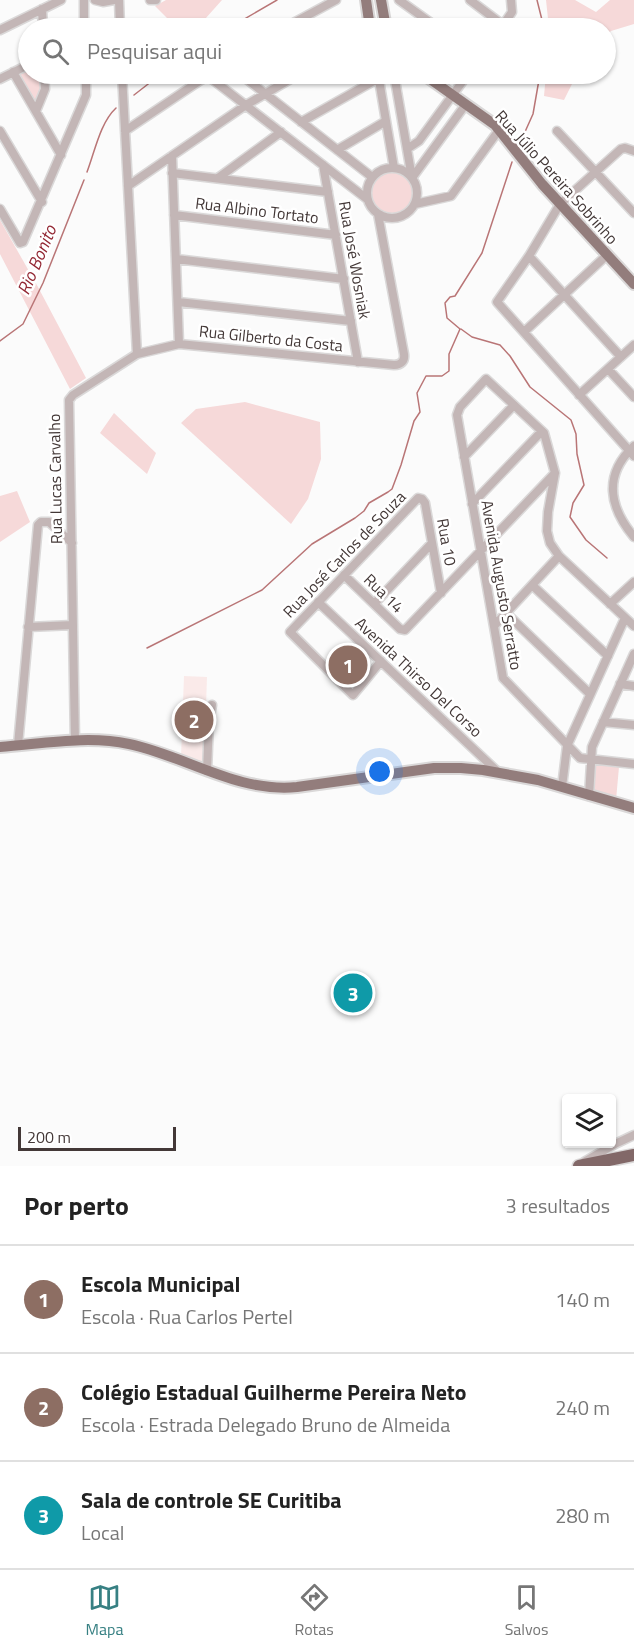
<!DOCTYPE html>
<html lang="pt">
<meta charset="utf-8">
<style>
:root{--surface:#fff;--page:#f2f2f2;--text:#222;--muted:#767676;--line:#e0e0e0;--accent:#378083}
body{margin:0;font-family:"Titillium Web",sans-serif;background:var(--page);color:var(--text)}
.controls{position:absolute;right:18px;bottom:18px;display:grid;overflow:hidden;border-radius:6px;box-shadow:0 2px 4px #0004}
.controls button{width:54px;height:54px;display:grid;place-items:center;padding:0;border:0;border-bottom:2px solid var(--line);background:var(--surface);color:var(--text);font:30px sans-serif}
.scale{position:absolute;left:18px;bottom:15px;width:158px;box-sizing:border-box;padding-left:6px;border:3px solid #433837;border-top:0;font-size:16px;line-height:21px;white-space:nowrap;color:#433837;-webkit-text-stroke:4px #fff;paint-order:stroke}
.you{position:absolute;left:380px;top:772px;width:21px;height:21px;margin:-15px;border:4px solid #fff;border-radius:50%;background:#1a73e8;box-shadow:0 0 0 9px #1a73e833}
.badge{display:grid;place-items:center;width:39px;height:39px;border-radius:50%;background:var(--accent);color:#fff;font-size:20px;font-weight:700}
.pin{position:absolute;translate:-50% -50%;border:3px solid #fff;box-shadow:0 2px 6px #0006}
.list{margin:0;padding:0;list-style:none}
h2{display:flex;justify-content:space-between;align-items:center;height:78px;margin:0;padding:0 24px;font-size:26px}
h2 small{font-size:20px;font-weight:400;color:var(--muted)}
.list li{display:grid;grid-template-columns:39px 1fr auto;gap:18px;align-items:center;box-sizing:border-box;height:108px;padding:0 24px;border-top:2px solid var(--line)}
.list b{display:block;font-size:22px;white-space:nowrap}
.list p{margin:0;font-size:20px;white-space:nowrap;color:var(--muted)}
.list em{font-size:20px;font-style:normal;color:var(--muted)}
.icon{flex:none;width:33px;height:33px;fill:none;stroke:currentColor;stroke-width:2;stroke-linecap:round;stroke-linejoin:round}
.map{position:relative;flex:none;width:634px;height:1166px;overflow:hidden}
.search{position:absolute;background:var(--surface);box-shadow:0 2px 4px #0004;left:18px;right:18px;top:18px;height:66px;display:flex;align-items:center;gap:15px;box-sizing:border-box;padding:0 21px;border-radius:33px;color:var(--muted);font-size:22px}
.sheet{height:402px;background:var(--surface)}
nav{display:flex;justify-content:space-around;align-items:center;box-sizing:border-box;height:84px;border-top:2px solid var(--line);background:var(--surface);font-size:16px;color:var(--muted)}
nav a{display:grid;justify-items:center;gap:3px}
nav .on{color:var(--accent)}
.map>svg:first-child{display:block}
</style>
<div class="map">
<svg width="634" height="1166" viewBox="0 0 634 1166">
<rect width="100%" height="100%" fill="#fbfbfb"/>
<path fill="#faeae9" d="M 184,676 L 207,677 L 204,764 L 181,757 Z"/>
<path fill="#f6d9d9" d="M 166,0 L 222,0 L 197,28 L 177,28 L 155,6 Z
M 546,0 L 575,0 L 596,12 L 610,0 L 634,0 L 634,24 L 611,31 L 606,36 L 606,28 L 549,28 Z
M 28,69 L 28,74 L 40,74 L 41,89 L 35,103 L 18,74 Z
M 546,74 L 577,74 L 564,100 L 544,96 Z
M370 193a22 22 0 1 1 44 0a22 22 0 1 1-44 0Z
M 0,220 L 38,287 L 86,378 L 70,389 L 0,254 Z
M 245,402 L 320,422 L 321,459 L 308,499 L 291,524 L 181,423 L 196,409 Z
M 114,413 L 156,453 L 147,474 L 100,433 Z
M 17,491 L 30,522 L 0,542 L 0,496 Z
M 594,765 L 619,767 L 616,800 L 592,793 Z"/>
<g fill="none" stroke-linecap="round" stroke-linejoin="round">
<path stroke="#b97576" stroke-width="1.5" d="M 537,0 L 544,28
M 229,28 L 277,0
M 134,95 L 161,74
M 520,143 L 533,114 L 540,74
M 87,172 C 95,151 100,123 116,108
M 461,329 L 472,337 L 500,345 L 510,356 L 530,387 L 571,420 L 576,434 L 577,454 L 584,485 L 573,503 L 570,517 L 586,540 L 607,558
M 0,341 L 23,324 L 43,283 L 84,180
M 147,648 L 262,590 L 312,544 L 355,518 L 364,511 L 369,503 L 388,492 L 392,489 L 401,465 L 414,421 L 420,412 L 417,393 L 426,376 L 442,376 L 449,371 L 449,354 L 460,329 L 447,318 L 445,303 L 450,297 L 455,296 L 482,253 L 512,162"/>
<g stroke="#dad8d8" stroke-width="11">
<path id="minor" d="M 84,0 L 84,28
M 95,0 L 103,2 L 114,0
M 119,0 L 120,28
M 150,0 L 156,0
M 399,0 L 438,28
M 470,0 L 503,25
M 42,9 L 43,28
M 284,28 L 336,0
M 501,28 L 512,12 L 511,0
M 0,30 L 61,0
M 13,72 L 61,155
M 240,74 L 372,177
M 378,74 L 394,168
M 394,74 L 412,178
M 0,79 L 28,65
M 36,111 L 45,89 L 44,74
M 301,122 L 379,78
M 0,131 L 42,202
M 125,131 L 201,80 L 208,77 L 213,80 L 367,199
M 557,131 L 634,213
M 407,149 L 419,141 L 468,74
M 337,150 L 386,121
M 634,151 L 625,148 L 621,149 L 560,204 L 529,256 L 497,302 L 634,456
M 172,156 L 179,344
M 323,165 L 358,362
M367 193a25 25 0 1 1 50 0a25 25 0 1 1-50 0Z
M 172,173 L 328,192
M 218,178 L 281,132
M 412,178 L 466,104
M 128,186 L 246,105 L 299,74
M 415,204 L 451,196 L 499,130
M 0,209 L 20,243 L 23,242 L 86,95 L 86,74
M 174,215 L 336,235
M 529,256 L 621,357
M 176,259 L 344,279
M 178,302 L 351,321
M 524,332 L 607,255
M 137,354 L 179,344 L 394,365 C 401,365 405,361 404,354 L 378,214
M 608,369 L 634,397
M 579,395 L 634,345
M 634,446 C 603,475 609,507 634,537
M 464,457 L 514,405
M 472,504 L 542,431
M 344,575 L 400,629 L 405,630 L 555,473
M 532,585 L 608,656
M 318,602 L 499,773
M 374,604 L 432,543
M 610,604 L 634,582
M 506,613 L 590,694
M 494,626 L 559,556
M 634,626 L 559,556 L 550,543 L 547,531 L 548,512 L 555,473 L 544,433 L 486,379 L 460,407 L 457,415 L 503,678 L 580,758 L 634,764
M 28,627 L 73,625
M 381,661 L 353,695 L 290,632 L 418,498 L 422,499 L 425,503 L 441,593
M 620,684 L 634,686
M 603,722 L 634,725
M 75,741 L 69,400 L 73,395 L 137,354 L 122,74
M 18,745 L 38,525 L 41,522 L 49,522 L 72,543
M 207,771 L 209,722 L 212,705
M 562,787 L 567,746 L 625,618
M 589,796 L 592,747 L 634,654
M 584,1162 L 615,1144 L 634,1135"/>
</g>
<g stroke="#dad8d8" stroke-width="14">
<path id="major" d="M 366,0 L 370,28
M 381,0 L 386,28
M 423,74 L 495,125 L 542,184 L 634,284
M 0,747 C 42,744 87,735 129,744 C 186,756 237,793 297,787 L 434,768 L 461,768 L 483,770 L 538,780 L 634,808"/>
</g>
<g stroke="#dad8d8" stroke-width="15">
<path id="highway" d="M 579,1166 L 634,1155"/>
</g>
<use href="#minor" stroke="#c3b6b6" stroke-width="8"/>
<use href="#major" stroke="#937d7c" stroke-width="10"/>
<use href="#highway" stroke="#826868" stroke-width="12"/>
</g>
<g text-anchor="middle" stroke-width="5" stroke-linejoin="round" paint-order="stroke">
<g font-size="16" fill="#433837" stroke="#fff">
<text transform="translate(557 177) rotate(48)" y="6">Rua Júlio Pereira Sobrinho</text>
<text transform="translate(257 210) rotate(7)" y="6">Rua Albino Tortato</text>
<text transform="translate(355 260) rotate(80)" y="6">Rua José Wosniak</text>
<text transform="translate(271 338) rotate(6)" y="6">Rua Gilberto da Costa</text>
<text transform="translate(55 479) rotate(-91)" y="6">Rua Lucas Carvalho</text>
<text transform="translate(447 542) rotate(80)" y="6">Rua 10</text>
<text transform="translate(344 554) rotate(-46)" y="6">Rua José Carlos de Souza</text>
<text transform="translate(502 585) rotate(80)" y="6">Avenida Augusto Serratto</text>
<text transform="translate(384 593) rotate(44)" y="6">Rua 14</text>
<text transform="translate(419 677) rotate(43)" y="6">Avenida Thirso Del Corso</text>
</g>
<g font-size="18" font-style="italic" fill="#932834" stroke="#fff">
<text transform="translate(37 260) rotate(-67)" y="6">Rio Bonito</text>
</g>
</g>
</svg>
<div class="controls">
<button><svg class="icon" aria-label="layers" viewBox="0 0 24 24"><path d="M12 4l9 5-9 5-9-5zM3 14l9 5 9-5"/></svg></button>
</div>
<div class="scale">200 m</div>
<div class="you"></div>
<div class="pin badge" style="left:348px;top:665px;background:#8d6e63">1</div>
<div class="pin badge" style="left:194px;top:720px;background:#8d6e63">2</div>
<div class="pin badge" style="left:353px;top:993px;background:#0f9aa8">3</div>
<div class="search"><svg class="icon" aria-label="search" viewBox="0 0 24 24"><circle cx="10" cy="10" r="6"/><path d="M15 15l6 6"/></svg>Pesquisar aqui</div>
</div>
<section class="sheet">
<h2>Por perto<small>3 resultados</small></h2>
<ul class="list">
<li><span class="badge" style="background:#8d6e63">1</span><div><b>Escola Municipal</b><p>Escola · Rua Carlos Pertel</p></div><em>140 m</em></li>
<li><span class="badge" style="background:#8d6e63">2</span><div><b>Colégio Estadual Guilherme Pereira Neto</b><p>Escola · Estrada Delegado Bruno de Almeida</p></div><em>240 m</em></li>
<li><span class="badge" style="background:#0f9aa8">3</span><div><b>Sala de controle SE Curitiba</b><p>Local</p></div><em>280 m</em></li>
</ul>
</section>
<nav>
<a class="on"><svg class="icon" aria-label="map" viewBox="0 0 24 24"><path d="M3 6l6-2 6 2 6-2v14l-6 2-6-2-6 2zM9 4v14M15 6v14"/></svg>Mapa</a>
<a><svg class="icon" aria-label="directions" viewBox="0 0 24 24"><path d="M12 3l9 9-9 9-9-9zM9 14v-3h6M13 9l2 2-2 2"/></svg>Rotas</a>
<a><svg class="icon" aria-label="saved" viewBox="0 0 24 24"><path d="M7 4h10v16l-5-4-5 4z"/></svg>Salvos</a>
</nav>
